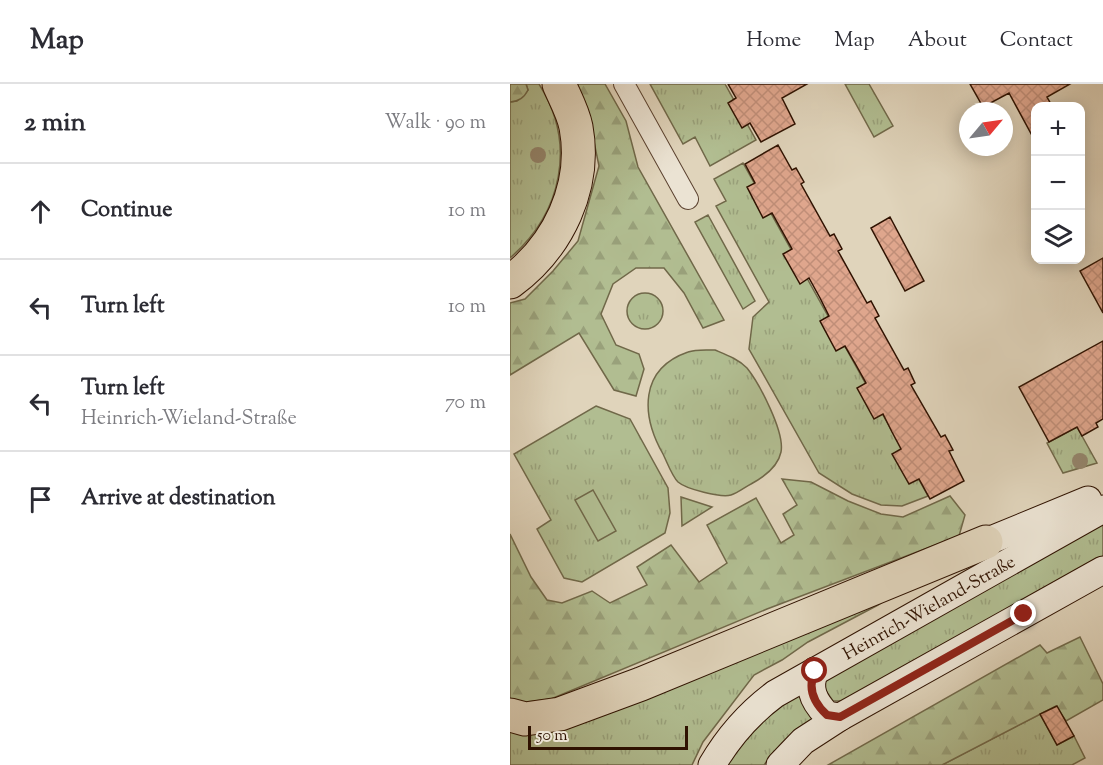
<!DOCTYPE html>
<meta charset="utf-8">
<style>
:root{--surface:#fff;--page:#f2f2f3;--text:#2b2b33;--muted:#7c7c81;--line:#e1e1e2}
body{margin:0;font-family:"Sorts Mill Goudy",serif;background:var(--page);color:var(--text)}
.controls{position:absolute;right:18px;top:18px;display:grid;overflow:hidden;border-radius:12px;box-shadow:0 3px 15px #0003}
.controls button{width:54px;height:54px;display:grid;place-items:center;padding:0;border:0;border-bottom:2px solid var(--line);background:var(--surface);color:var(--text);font:30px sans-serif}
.compass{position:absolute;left:449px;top:18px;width:54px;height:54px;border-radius:50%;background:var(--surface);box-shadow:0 3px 15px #0003;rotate:61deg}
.scale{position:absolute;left:18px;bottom:15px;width:160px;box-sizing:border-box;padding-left:6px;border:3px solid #2f1201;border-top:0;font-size:16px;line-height:21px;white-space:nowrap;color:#2f1201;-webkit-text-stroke:4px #ebe3d3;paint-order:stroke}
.stop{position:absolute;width:18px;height:18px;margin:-14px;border:4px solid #8f2418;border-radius:50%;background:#fff}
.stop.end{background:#8f2418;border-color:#fff;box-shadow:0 2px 6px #0008}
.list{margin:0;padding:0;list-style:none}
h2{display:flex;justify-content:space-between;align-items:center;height:78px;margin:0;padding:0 24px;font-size:26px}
h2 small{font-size:20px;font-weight:400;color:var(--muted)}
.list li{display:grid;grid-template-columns:39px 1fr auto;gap:18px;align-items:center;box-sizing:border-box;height:96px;padding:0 24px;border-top:2px solid var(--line)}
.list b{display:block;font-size:22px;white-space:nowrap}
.list p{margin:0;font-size:20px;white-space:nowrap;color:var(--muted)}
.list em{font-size:20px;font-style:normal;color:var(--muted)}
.icon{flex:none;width:33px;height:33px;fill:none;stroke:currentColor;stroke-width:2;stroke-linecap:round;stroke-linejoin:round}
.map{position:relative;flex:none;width:593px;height:681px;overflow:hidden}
header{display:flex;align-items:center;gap:36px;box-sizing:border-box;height:84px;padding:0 30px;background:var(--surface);border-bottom:2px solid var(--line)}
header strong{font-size:28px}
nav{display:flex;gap:33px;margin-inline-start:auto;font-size:21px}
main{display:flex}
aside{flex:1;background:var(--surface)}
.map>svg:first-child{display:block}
</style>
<header>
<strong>Map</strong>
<nav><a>Home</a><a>Map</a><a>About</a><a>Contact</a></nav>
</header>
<main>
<aside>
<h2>2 min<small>Walk · 90 m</small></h2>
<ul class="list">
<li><svg class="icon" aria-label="ahead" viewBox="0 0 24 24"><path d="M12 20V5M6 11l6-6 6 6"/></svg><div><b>Continue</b></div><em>10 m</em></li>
<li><svg class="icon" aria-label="left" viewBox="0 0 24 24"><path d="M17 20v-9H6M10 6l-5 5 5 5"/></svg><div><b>Turn left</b></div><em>10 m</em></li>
<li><svg class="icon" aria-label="left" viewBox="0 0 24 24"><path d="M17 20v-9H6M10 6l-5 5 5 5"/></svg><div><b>Turn left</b><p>Heinrich-Wieland-Straße</p></div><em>70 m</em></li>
<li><svg class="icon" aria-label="arrive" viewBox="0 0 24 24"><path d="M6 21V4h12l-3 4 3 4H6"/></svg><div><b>Arrive at destination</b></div></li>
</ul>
</aside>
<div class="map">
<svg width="593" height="681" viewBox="0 0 593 681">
<defs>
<pattern id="grass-tufts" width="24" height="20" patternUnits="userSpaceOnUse" patternTransform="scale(1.5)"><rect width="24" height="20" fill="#b1bd91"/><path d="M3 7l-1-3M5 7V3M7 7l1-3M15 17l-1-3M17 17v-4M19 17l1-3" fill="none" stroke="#99a17b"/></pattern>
<pattern id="forest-firs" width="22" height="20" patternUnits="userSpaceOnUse" patternTransform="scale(1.5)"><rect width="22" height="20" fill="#b1bd91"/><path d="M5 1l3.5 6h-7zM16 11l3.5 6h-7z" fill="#99a17b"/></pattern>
<pattern id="building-cross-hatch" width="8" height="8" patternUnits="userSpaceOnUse" patternTransform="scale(1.5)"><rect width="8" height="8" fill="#dfa68d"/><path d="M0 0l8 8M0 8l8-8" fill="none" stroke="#c08e78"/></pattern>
</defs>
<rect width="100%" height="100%" fill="#e0d4bb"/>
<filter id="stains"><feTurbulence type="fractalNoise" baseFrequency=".00333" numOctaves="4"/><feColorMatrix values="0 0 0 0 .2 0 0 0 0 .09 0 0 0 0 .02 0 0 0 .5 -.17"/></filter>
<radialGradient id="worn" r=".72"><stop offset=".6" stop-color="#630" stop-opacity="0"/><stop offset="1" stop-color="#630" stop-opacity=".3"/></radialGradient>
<path fill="url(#grass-tufts)" stroke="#706849" stroke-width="1.5" d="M 16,0 L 29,0 C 67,60 52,129 0,174 L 0,18 L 7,17 L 18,6 Z
M 140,0 L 215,0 L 246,56 L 200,82 L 185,53 L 173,60 Z
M 335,0 L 359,0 L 383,42 L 364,53 Z
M 233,79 L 418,412 L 392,422 L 371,421 L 342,410 L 309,389 L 239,265 L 243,233 L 259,218 L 206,122 L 216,117 L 204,95 Z
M 198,131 L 245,217 L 233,225 L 185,138 Z
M117 227a18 18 0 1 1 36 0a18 18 0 1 1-36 0Z
M 205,266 C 217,271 228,275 237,284 C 249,299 275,348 271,368 C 268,383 254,393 241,400 C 235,403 228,409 221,411 C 211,414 176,405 168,398 C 162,392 157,378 153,370 C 131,331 129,285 178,268 C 186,265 197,266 205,266 Z
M 86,322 L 120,335 L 158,404 L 160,429 L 155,449 L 72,498 L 54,494 L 27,445 L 41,436 L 4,370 Z
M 567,343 L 587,379 L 553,389 L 537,359 Z
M 171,413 L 202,423 L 172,442 Z
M 593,435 L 593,474 L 334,617 L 323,617 L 312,601 L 316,590 Z
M 405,496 L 368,521 L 298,558 L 272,576 L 244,591 L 193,658 L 182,681 L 0,681 L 0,642 Z
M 290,606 L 306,635 C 280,649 271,658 254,681 L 214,681 L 237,647 Z
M 530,630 L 547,661 L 564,652 L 575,674 L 562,681 L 432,681 Z"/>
<path fill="url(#forest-firs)" stroke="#706849" stroke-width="1.5" d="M 0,0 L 16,0 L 18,6 C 14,14 9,17 0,18 Z
M 58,0 L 95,0 L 116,37 L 128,83 L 214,236 L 193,244 L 174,209 L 154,184 L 126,184 L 103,200 L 91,230 L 106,261 L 129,270 L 134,285 L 126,312 L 104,306 L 69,249 L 0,291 L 0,219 L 15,215 L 43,187 L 68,157 L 89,82 L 82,48 Z
M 272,395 L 301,398 L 338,417 L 371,430 L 393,433 L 440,412 L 455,431 L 449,452 L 257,525 L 41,615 L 0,620 L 0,450 L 21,493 L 37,516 L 52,519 L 82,507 L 100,519 L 137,501 L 127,483 L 161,461 L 189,498 L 217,479 L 197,441 L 246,414 L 271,459 L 284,451 L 273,430 L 287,421 Z
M 570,553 L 593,600 L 593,616 L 556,637 L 546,622 L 432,681 L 318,681 L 530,561 L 537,569 Z"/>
<path fill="#b1bd91" stroke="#706849" stroke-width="1.5" d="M 83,406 L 106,447 L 88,457 L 65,416 Z"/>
<path fill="url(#building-cross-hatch)" stroke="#2f1201" stroke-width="1.5" d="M 218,0 L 297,0 L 272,14 L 285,40 L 251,58 L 240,39 L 232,44 L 218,19 L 226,14 Z
M 460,0 L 560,0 L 537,13 L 542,22 L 525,22 L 525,57 L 499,9 L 473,23 Z
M 268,61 L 282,86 L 286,84 L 294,98 L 291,100 L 320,152 L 324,150 L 332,165 L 328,167 L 357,219 L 361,217 L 369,232 L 365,234 L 394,286 L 398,284 L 405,299 L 401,301 L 431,353 L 435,351 L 443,366 L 439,367 L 454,397 L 420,415 L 409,395 L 399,400 L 382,370 L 391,365 L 382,348 L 373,330 L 364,335 L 347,304 L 356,299 L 346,281 L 335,262 L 326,267 L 310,237 L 319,232 L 310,214 L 299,194 L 290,200 L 273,170 L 282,165 L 262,129 L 253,134 L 237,103 L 245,99 L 235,80 Z
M 380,133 L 414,197 L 395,207 L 361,144 Z
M 593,174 L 593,229 L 570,187 Z
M 593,257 L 593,335 L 586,339 L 588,343 L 572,352 L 567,343 L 539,358 L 509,303 Z
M 547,622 L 564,652 L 547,661 L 530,630 Z"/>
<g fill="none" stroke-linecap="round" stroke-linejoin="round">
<g stroke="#5b4230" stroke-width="22">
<path id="minor" d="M 114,0 L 178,115"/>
</g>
<g stroke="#2f1201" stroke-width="29">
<g id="secondary">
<path d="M 476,458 L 578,416"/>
<path d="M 305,587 C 297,604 304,618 317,631 L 330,633"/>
<path id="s1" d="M 202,681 C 219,652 238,630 265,610 L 593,425"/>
<path d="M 270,681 L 293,657 L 330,633 L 593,486"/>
</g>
</g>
<g stroke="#2f1201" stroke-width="35">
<path id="trunk" d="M 0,198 C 48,163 77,103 66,43 C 63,28 55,14 49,0
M 0,631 L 15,635 L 50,630 L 131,600 L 476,458"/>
</g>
<use href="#minor" stroke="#ebe3d3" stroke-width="20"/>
<use href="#secondary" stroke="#ebe3d3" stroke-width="27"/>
<use href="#trunk" stroke="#e0d4bb" stroke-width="33"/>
</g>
<g fill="#94856c">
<circle cx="28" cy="71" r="8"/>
<circle cx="570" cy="377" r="8"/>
</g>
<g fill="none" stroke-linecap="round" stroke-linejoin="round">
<path stroke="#8f2418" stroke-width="8" d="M 305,587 C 297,604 304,619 317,631 L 330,633 L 514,530"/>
</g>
<g text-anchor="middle" stroke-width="4.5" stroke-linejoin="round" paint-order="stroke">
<g font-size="18" fill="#2f1201" stroke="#ebe3d3">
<text dy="6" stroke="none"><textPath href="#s1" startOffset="272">Heinrich-Wieland-Straße</textPath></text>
</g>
</g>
<rect width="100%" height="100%" filter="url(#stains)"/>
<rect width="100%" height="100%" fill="url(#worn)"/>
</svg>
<div class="controls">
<button>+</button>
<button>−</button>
<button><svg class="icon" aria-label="layers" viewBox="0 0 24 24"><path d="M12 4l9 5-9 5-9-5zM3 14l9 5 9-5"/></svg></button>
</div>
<svg class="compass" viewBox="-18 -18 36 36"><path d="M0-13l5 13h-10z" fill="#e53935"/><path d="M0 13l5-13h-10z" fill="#7c7c81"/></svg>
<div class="scale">50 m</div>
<div class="stop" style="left:305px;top:587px"></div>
<div class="stop end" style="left:514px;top:530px"></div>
</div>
</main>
